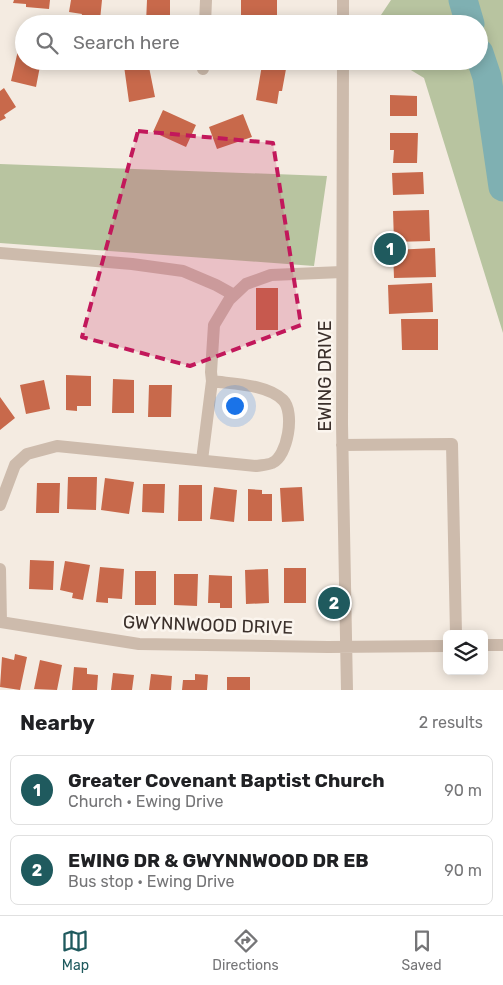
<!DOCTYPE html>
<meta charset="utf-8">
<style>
:root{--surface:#fff;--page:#f2f2f2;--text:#202124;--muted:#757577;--line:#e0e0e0;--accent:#1f5a5e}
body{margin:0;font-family:Rubik,sans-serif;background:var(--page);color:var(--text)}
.controls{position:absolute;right:15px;bottom:15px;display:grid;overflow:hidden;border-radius:8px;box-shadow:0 2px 12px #0003}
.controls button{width:45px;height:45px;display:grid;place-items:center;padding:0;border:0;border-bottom:1px solid var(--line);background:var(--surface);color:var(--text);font:25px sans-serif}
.you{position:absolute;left:234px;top:405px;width:18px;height:18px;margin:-12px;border:4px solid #fff;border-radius:50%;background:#1a73e8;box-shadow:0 0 0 8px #1a73e833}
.badge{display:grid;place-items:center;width:32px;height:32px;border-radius:50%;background:var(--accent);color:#fff;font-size:16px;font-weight:700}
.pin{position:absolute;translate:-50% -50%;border:2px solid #fff;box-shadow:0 1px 5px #0006}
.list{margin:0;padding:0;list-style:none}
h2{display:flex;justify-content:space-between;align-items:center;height:65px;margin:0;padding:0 20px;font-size:21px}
h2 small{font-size:16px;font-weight:400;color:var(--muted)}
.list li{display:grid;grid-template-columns:32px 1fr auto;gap:15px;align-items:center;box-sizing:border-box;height:70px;margin:0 10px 10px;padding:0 10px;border:1px solid var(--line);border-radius:8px}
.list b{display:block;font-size:19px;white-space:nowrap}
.list p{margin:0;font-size:16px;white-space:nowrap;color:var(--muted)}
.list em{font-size:16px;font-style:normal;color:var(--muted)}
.icon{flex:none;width:28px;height:28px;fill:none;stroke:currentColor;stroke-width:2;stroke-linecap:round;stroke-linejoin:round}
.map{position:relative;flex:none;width:503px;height:690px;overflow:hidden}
.search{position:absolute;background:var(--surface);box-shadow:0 2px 12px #0003;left:15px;right:15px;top:15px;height:55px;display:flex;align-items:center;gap:12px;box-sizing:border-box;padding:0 18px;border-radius:28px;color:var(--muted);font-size:19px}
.sheet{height:225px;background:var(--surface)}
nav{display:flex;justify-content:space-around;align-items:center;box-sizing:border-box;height:70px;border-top:1px solid var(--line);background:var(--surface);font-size:14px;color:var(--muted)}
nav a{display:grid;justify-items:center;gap:2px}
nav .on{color:var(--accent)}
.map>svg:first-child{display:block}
</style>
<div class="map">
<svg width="503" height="690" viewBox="0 0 503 690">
<rect width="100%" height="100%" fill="#f4ebe1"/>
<path fill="#b8c4a0" d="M 391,0 L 503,0 L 503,333 L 424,78 L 396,61 L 479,61 L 479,24 L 375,24 Z
M 0,164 L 327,176 L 314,266 L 0,243 Z"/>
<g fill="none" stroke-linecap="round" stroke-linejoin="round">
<path stroke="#7fb0b2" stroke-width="29" d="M 463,0 L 470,24
M 479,53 L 487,77 L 503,187"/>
</g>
<path fill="#c8694b" d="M 14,0 L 50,0 L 49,9 L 26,7 L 26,4 L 13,3 Z
M 71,0 L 102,0 L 100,20 L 81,18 L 82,14 L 69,12 Z
M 147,0 L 170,0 L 170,20 L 158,20 L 158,24 L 146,23 Z
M 241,0 L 277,0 L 277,24 L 254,24 L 254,21 L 241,21 Z
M 19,46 L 24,47 L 24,61 L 41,61 L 36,87 L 11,81 Z
M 148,62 L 155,97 L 129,102 L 124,66 Z
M 262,65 L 286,69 L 282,91 L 279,91 L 277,104 L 256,100 Z
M 4,88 L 16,107 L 4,115 L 6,118 L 0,121 L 0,91 Z
M 390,95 L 417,96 L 417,116 L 390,116 Z
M 163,110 L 196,125 L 186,147 L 153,132 Z
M 243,114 L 252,137 L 217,149 L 209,127 Z
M 390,133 L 418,133 L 417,163 L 393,163 L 394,150 L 390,150 Z
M 423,172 L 424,194 L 393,195 L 392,173 Z
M 429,210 L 430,241 L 394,242 L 393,211 Z
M 435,248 L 436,277 L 394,278 L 393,250 Z
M 432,283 L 433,312 L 389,314 L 388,285 Z
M 256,288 L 278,288 L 278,330 L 256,330 Z
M 401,319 L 438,319 L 438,350 L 402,350 Z
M 66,375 L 91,376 L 91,406 L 77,406 L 77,411 L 66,410 Z
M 113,379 L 134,380 L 134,413 L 112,413 Z
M 44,380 L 50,409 L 26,414 L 20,385 Z
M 149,385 L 172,385 L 171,417 L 148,417 Z
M 0,397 L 15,418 L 0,430 Z
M 68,477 L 97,477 L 96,510 L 67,509 Z
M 105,478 L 134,482 L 129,514 L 101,510 Z
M 37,483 L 60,483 L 59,513 L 36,513 Z
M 143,484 L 165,484 L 164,513 L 142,512 Z
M 179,485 L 202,485 L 202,521 L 178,521 Z
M 214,487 L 237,490 L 234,522 L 210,519 Z
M 302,487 L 304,521 L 282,522 L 280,488 Z
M 248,489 L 262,490 L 262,494 L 272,494 L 272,521 L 248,521 Z
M 30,560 L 54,561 L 53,590 L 29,589 Z
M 65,561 L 90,565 L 83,600 L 72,598 L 73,593 L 60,590 Z
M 100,567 L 124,569 L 122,599 L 108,598 L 108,603 L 96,602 Z
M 284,568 L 306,568 L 306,603 L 284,603 Z
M 268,569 L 269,603 L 246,604 L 245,570 Z
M 135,571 L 156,571 L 156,605 L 135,605 Z
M 174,574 L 198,574 L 197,606 L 174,605 Z
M 209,575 L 232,576 L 232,608 L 220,608 L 220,603 L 208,603 Z
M 15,654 L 27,657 L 20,690 L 0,687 L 2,657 L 14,660 Z
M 40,660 L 62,665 L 57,690 L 34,689 Z
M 74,667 L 87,668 L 87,674 L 98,675 L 97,690 L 72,690 Z
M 113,673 L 134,675 L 132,690 L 111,690 Z
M 151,674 L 172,676 L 171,690 L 149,690 Z
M 195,674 L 208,675 L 207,690 L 182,690 L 183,680 L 195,680 Z
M 227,677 L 250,677 L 250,690 L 227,690 Z"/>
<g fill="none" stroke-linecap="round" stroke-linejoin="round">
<path stroke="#cdbbac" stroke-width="12" d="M 205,24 L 206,0
M 343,24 L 343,0
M 343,61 L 342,424 L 347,690
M 203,69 L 204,61
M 0,253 L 132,264 L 183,271 L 216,285 L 234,295
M 342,445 L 452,444 L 456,634
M 202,460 L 212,381 L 211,372 L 214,325 L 229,300 L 246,284 L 271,275 L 342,272
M 0,505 L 15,465 L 27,454 L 57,446 L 256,466 C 261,465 268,465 272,463 C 288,456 295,412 283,400 C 267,384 232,384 212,381
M 0,569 L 1,622
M 0,622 L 139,644 L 328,647 L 447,646
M 484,645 L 503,645"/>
</g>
<path fill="#c2185b" fill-opacity="0.2" stroke="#c2185b" stroke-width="4" stroke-dasharray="10 6" stroke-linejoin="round" d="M 138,131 L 273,143 L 301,325 L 190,366 L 82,337 Z"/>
<g text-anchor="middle" stroke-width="5" stroke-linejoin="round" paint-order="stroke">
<g font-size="18" fill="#3b302b" stroke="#fbf5ee">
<text transform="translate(325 376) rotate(-90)" y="6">EWING DRIVE</text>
<text transform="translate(208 625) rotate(2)" y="6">GWYNNWOOD DRIVE</text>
</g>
</g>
</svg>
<div class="controls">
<button><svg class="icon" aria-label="layers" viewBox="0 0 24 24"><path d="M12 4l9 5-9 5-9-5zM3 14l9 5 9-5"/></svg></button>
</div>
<div class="you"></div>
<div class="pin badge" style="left:390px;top:249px">1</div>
<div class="pin badge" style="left:334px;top:603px">2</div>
<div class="search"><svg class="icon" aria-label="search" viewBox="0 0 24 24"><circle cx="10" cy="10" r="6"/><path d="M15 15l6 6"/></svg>Search here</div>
</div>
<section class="sheet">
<h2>Nearby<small>2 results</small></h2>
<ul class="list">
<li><span class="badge">1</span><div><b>Greater Covenant Baptist Church</b><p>Church · Ewing Drive</p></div><em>90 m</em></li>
<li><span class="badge">2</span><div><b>EWING DR &amp; GWYNNWOOD DR EB</b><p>Bus stop · Ewing Drive</p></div><em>90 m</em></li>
</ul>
</section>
<nav>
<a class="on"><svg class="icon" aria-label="map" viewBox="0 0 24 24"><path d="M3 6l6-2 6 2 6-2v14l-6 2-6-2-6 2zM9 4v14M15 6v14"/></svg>Map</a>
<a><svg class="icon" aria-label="directions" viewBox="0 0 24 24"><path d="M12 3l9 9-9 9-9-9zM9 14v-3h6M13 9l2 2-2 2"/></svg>Directions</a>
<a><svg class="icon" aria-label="saved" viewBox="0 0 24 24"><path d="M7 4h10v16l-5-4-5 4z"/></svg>Saved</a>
</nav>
